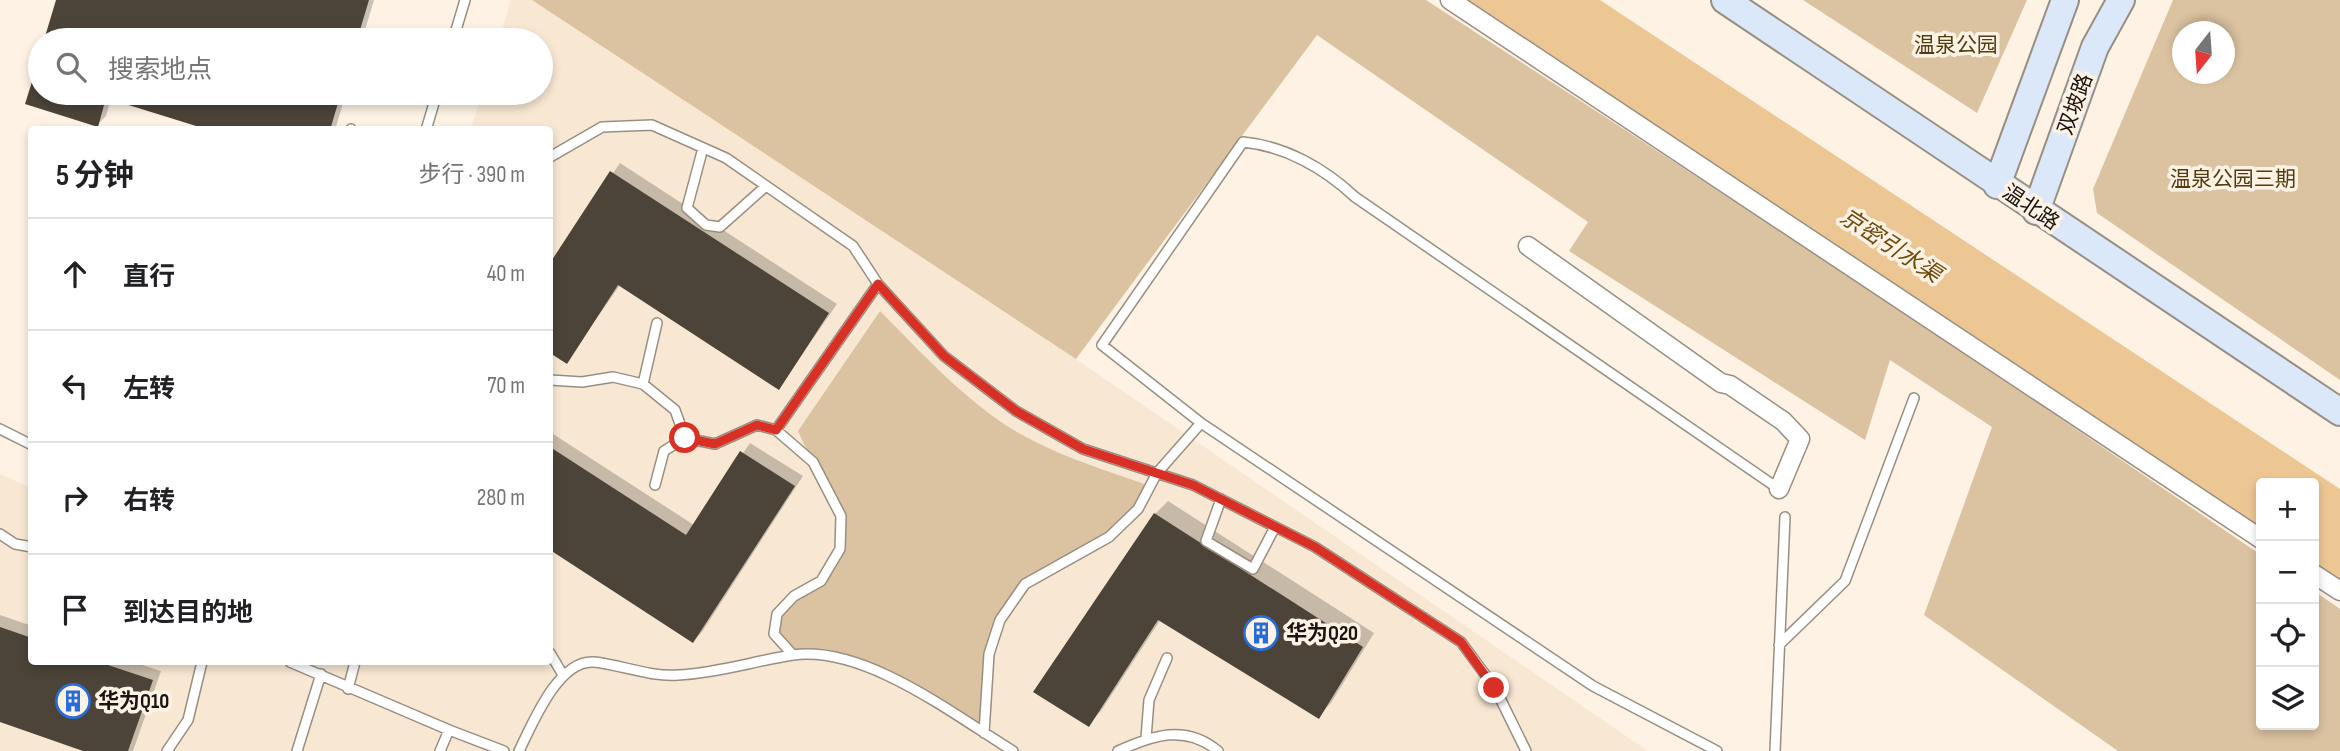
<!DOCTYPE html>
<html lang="zh">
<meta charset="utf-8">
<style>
:root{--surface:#fff;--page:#f2f2f2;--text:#202124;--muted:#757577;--line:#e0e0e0}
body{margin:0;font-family:"Sofia Sans Condensed","Noto Sans SC",sans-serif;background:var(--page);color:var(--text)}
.controls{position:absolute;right:21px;bottom:21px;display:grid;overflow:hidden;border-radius:7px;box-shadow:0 4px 10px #0003}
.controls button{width:63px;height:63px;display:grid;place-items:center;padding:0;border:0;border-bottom:2px solid var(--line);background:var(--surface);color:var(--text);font:35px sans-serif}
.compass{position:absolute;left:2172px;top:21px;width:63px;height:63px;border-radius:50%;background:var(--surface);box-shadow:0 4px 10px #0003;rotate:197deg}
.stop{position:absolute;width:21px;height:21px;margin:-16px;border:5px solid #d93025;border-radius:50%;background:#fff}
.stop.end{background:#d93025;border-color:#fff;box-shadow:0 2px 7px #0008}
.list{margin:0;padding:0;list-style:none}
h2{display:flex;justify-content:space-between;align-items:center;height:91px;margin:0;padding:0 28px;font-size:30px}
h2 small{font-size:23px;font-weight:400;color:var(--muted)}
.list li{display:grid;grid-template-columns:46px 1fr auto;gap:21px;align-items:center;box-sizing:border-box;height:112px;padding:0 28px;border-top:2px solid var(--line)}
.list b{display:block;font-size:26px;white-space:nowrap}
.list em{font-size:23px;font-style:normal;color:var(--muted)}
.icon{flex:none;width:38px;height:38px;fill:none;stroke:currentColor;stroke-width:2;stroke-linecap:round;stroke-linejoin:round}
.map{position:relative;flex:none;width:2340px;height:751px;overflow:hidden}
.search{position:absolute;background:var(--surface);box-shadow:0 4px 10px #0003;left:28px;top:28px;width:525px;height:77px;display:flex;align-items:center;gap:18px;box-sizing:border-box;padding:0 24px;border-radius:38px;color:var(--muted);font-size:26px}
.panel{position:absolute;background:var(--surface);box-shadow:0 4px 10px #0003;left:28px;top:126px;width:525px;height:539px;border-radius:7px}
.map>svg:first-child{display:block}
</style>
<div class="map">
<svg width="2340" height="751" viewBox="0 0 2340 751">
<rect width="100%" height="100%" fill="#fdf2e4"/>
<path fill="#f8e8d3" d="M 511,0 L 535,0 L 1057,346 L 1648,751 L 0,751 L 0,474 L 31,488 L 32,662 L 550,662 L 550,130 L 471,129 L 482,93 L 541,93 L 541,40 L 499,40 Z"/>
<path fill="#dbc3a1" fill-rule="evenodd" d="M 532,0 L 1426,0 L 1901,310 L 2261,555 L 2261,725 L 2314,725 L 2314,591 L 2340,609 L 2340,751 L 2118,751 L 1924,615 L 1992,427 L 1890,360 L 1865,440 L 1569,251 L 1588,222 L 1317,35 L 1076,359 Z
M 1803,0 L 2027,0 L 1977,113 Z
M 2173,0 L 2340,0 L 2340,380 L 2097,213 L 2093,189 ZM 2182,32 L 2224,32 L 2224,74 L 2182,74 Z
M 880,311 C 922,353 966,402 1017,432 C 1058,456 1105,470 1150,486 C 1139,506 1126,526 1106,539 C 1068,563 1017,577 999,622 C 985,657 986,696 984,733 C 921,694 871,654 793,655 L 774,634 L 777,614 C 790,604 810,594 821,581 C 867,529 819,481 798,431 Z"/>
<path fill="#edc793" d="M 1460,0 L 1600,0 L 2340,489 L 2340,586 L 2314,568 L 2314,483 L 2261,483 L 2261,534 Z"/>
<path fill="#0003" d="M 58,0 L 374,0 L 362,40 L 46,40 Z
M 40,60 L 40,93 L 346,93 L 335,130 L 215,130 L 111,98 L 106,116 L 97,125 L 27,103 Z
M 620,163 L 837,304 L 779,388 L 620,285 L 566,362 L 550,351 L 550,266 Z
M 550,432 L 694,525 L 750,443 L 803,476 L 702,632 L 693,641 L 550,548 Z
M 1168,501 L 1374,633 L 1331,703 L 1318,716 L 1161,619 L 1101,711 L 1088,724 L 1155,514 Z
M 0,615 L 32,626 L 32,662 L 133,662 L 161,671 L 133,751 L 88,751 L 0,720 Z"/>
<path fill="#4c4438" d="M 56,0 L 369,0 L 357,40 L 44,40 Z
M 40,56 L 40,93 L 341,93 L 330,130 L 209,130 L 106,98 L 98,127 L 25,104 Z
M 610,171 L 829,313 L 779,390 L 618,285 L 567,364 L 550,353 L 550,263 Z
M 550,447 L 686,535 L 740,451 L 795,486 L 693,643 L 550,550 Z
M 1154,513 L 1363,647 L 1319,719 L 1158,620 L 1089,727 L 1033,692 Z
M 0,627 L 32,638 L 32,662 L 99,662 L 153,680 L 128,751 L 83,751 L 0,722 Z"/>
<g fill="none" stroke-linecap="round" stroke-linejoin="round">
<g stroke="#988f82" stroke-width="12">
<path id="lane" d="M 453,40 L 465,0
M 351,130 L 351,129
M 426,130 L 437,93
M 703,148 L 687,208 L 706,225 L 720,227 L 766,186
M 550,157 L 602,127 L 652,125 L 726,158 L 853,246 L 878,284 L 944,356 L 1016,411 L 1083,449 L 1193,485 L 1315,547 L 1461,642 L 1495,688 L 1526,751
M 550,380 L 582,382 L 613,377 L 643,384 L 675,410 L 685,438 L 715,444 L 757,425 L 776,430 L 813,462 L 841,516 L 840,549 L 821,581 L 794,596 L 777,614 L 774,634 L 793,655
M 643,384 L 657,323
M 0,429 L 32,445
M 776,430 L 878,284
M 655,485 L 664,451 L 685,438
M 1221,499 L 1206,541 L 1253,569 L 1275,527
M 0,534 L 15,544 L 32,547
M 1779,645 L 1845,581 L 1914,398
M 550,653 L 563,675
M 290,662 L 449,730
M 348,689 L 355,662
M 984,733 L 989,654 L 1000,620 L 1025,584 L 1109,537 L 1138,509 L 1157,473 L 1201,423
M 1146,738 L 1149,700 L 1167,658
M 167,751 L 188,720 L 202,662
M 297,751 L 321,674
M 440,751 L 449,730 L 504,751
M 519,751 C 532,725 558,659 594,662 C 622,665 649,677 678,675 C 718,673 754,661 793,655 C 865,645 954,715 1013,751
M 1118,751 C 1153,735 1186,724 1218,751
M 1717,751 L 1593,686 L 1201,423 L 1102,345 L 1243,142 C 1285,146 1324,168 1355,197 L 1779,489
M 1775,751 L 1785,517"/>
</g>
<g stroke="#988f82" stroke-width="21">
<path id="street" d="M 1450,0 L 2261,539
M 1528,246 L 1721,383 L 1730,385 L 1783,421 L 1800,439 L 1779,489
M 2314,574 L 2340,591"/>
</g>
<g stroke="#988f82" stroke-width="30">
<path id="secondary" d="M 1725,0 L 2340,412
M 1997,185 L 2065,0
M 2036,211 L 2095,47 L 2121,0"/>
</g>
<use href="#lane" stroke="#fff" stroke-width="9"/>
<use href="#street" stroke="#fff" stroke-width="18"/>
<use href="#secondary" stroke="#dbe8fa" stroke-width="26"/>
</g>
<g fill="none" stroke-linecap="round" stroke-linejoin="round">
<path stroke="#d93025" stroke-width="9" d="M 685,438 L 715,444 L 757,425 L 776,430 L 878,284 L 944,356 L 1016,411 L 1083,449 L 1193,485 L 1315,547 L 1461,642 L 1494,688"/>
</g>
<defs>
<g id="building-ring" transform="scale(1.75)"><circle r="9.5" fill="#fdf2e4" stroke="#276dd9" stroke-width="1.5"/><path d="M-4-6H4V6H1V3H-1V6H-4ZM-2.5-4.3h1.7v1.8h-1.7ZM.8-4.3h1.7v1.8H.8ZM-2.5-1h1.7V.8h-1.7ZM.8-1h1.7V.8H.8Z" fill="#276dd9"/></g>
</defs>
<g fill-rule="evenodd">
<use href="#building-ring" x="1261" y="633"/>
<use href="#building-ring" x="73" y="701"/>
</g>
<g text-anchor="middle" stroke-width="7" stroke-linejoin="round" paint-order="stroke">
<g font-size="21" fill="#543b12" stroke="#fdf2e4">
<text x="1956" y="52">温泉公园</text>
<text x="2233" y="186">温泉公园三期</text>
</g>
<g font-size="21" fill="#181410" stroke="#fdf2e4">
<text transform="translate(2075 104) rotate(-70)" y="7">双坡路</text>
<text transform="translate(2031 207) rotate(34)" y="7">温北路</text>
</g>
<g font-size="21" font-weight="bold" fill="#181410" stroke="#fdf2e4" text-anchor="start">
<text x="1286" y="640">华为Q20</text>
<text x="98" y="708">华为Q10</text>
</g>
<g font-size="23" font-style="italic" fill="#6e4b0b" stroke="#fdf2e4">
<text transform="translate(1891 245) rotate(33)" y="8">京密引水渠</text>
</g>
</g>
</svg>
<div class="controls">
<button>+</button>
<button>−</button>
<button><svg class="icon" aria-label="locate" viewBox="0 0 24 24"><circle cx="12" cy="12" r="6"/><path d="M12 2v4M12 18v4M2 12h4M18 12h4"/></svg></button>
<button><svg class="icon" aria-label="layers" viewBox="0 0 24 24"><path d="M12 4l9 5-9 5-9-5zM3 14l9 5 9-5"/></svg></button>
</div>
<svg class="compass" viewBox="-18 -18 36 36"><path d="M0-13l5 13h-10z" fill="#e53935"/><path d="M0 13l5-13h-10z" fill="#757577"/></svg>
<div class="stop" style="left:685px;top:438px"></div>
<div class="stop end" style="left:1494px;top:688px"></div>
<div class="search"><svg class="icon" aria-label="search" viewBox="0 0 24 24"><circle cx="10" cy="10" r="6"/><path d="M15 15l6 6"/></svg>搜索地点</div>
<section class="panel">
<h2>5 分钟<small>步行 · 390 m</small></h2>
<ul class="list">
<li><svg class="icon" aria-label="ahead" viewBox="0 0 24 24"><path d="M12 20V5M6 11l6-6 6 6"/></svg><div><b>直行</b></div><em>40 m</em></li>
<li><svg class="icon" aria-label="left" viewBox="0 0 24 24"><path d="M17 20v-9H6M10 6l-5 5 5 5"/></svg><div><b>左转</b></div><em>70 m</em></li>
<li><svg class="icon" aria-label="right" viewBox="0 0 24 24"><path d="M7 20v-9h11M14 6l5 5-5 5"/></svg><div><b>右转</b></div><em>280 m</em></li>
<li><svg class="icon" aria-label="arrive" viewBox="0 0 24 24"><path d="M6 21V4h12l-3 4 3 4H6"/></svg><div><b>到达目的地</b></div></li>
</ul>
</section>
</div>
